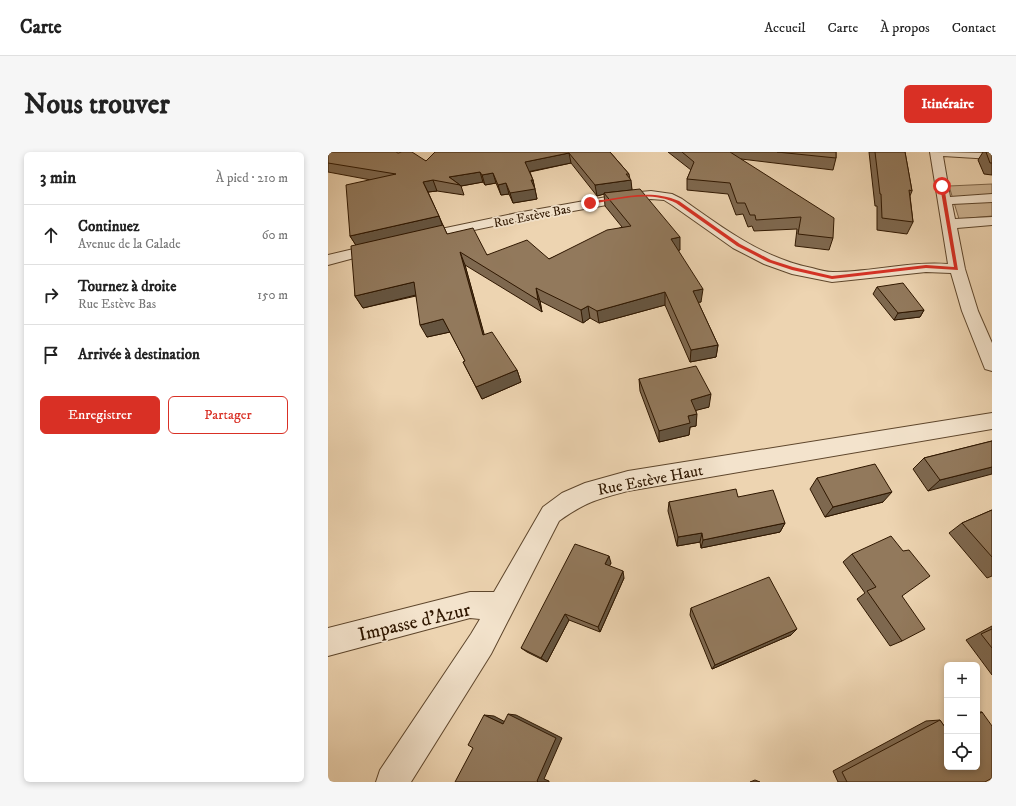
<!DOCTYPE html>
<html lang="fr">
<meta charset="utf-8">
<style>
:root{--surface:#fff;--page:#f6f6f6;--text:#222;--muted:#767676;--line:#e0e0e0;--accent:#d93025}
body{margin:0;font-family:"IM FELL DW Pica",serif;background:var(--page);color:var(--text)}
.controls{position:absolute;right:12px;bottom:12px;display:grid;overflow:hidden;border-radius:6px;box-shadow:0 2px 6px #0003}
.controls button{width:36px;height:36px;display:grid;place-items:center;padding:0;border:0;border-bottom:1px solid var(--line);background:var(--surface);color:var(--text);font:20px sans-serif}
.stop{position:absolute;width:12px;height:12px;margin:-9px;border:3px solid #d93025;border-radius:50%;background:#fff}
.stop.end{background:#d93025;border-color:#fff;box-shadow:0 1px 4px #0008}
.list{margin:0;padding:0;list-style:none}
h2{display:flex;justify-content:space-between;align-items:center;height:52px;margin:0;padding:0 16px;font-size:17px}
h2 small{font-size:13px;font-weight:400;color:var(--muted)}
.list li{display:grid;grid-template-columns:26px 1fr auto;gap:12px;align-items:center;box-sizing:border-box;height:60px;padding:0 16px;border-top:1px solid var(--line)}
.list b{display:block;font-size:15px;white-space:nowrap}
.list p{margin:0;font-size:13px;white-space:nowrap;color:var(--muted)}
.list em{font-size:13px;font-style:normal;color:var(--muted)}
.actions{display:flex;gap:8px;padding:12px 16px}
.actions a{flex:1;padding:9px 0;border:1px solid var(--accent);border-radius:6px;text-align:center;font-size:14px;color:var(--accent)}
.actions .main{background:var(--accent);color:#fff}
.icon{flex:none;width:22px;height:22px;fill:none;stroke:currentColor;stroke-width:2;stroke-linecap:round;stroke-linejoin:round}
.map{position:relative;flex:none;width:664px;height:630px;overflow:hidden;border-radius:6px}
header{display:flex;align-items:center;gap:24px;box-sizing:border-box;height:56px;padding:0 20px;background:var(--surface);border-bottom:1px solid var(--line)}
header strong{font-size:19px}
nav{display:flex;gap:22px;margin-inline-start:auto;font-size:14px}
.intro{display:flex;align-items:center;justify-content:space-between;box-sizing:border-box;height:96px;padding:0 24px}
h1{margin:0;font-size:28px}
.button{padding:10px 18px;border-radius:6px;background:var(--accent);color:#fff;font-size:14px;font-weight:700}
main{display:flex;gap:24px;padding:0 24px}
aside{flex:1;background:var(--surface);border-radius:6px;box-shadow:0 2px 6px #0003}
.map>svg:first-child{display:block}
</style>
<header>
<strong>Carte</strong>
<nav><a>Accueil</a><a>Carte</a><a>À propos</a><a>Contact</a></nav>
</header>
<div class="intro"><h1>Nous trouver</h1><a class="button">Itinéraire</a></div>
<main>
<aside>
<h2>3 min<small>À pied · 210 m</small></h2>
<ul class="list">
<li><svg class="icon" aria-label="ahead" viewBox="0 0 24 24"><path d="M12 20V5M6 11l6-6 6 6"/></svg><div><b>Continuez</b><p>Avenue de la Calade</p></div><em>60 m</em></li>
<li><svg class="icon" aria-label="right" viewBox="0 0 24 24"><path d="M7 20v-9h11M14 6l5 5-5 5"/></svg><div><b>Tournez à droite</b><p>Rue Estève Bas</p></div><em>150 m</em></li>
<li><svg class="icon" aria-label="arrive" viewBox="0 0 24 24"><path d="M6 21V4h12l-3 4 3 4H6"/></svg><div><b>Arrivée à destination</b></div></li>
</ul>
<div class="actions"><a class="main">Enregistrer</a><a>Partager</a></div>
</aside>
<div class="map">
<svg width="664" height="630" viewBox="0 0 664 630">
<rect width="100%" height="100%" fill="#edd4b1"/>
<filter id="stains"><feTurbulence type="fractalNoise" baseFrequency=".005" numOctaves="4"/><feColorMatrix values="0 0 0 0 .2 0 0 0 0 .09 0 0 0 0 .02 0 0 0 .5 -.17"/></filter>
<radialGradient id="worn" r=".72"><stop offset=".6" stop-color="#630" stop-opacity="0"/><stop offset="1" stop-color="#630" stop-opacity=".3"/></radialGradient>
<path fill="#cdb493" stroke="#7e664a" d="M 664,32 L 664,64 L 631,67 L 621,34 Z"/>
<g fill="none" stroke-linecap="round" stroke-linejoin="round">
<g stroke="#5e462c" stroke-width="2">
<path id="minor" d="M 602,0 L 664,1 L 664,7 L 615,4 L 622,45 L 664,42 L 664,50 L 624,52 L 627,67 L 664,65 L 664,73 L 629,76 L 637,117 L 650,159 L 664,191 L 664,219 L 657,217 L 655,212 L 634,159 L 623,121 L 598,120 L 504,130 L 464,122 L 436,112 L 405,96 L 344,53 L 336,48 L 323,47 L 301,49 L 189,69 L 89,90 L 84,89 L 82,86 L 84,83 L 89,82 L 189,61 L 301,41 L 323,39 L 344,42 L 354,47 C 395,76 434,106 484,116 C 491,118 498,120 505,120 C 544,120 582,109 620,112 Z
M 51,91 L 56,92 L 58,95 L 56,98 L 0,113 L 0,103 Z
M 664,261 L 664,277 L 300,339 C 270,347 257,350 231,369 L 163,502 L 83,630 L 48,630 L 52,618 L 143,482 L 152,467 L 142,466 L 0,504 L 0,476 L 142,440 L 166,440 L 215,355 L 234,341 L 257,331 L 300,319 Z"/>
</g>
<use href="#minor" fill="#f3e3cc" fill-rule="evenodd"/>
</g>
<path fill="#7e684f" stroke="#2f1700" fill-rule="evenodd" d="M 0,0 L 70,1 L 98,9 L 107,0 L 282,0 L 301,22 L 304,38 L 352,98 L 350,98 L 373,150 L 370,150 L 390,193 L 388,205 L 362,210 L 337,153 L 271,171 L 262,166 L 255,171 L 212,149 L 214,160 L 137,113 L 156,183 L 189,218 L 193,230 L 154,247 L 135,210 L 137,209 L 122,180 L 99,185 L 88,144 L 35,156 L 27,144 L 28,93 L 22,84 L 43,28 L 0,20 ZM 243,11 L 269,44 L 276,42 L 277,54 L 294,75 L 221,107 L 159,103 L 119,82 L 100,40 L 109,39 L 136,43 L 133,34 L 155,30 L 157,33 L 168,31 L 173,43 L 181,42 L 185,51 L 209,47 L 205,28 L 202,20 Z
M 340,0 L 508,0 L 508,6 L 505,18 L 413,7 L 505,86 L 501,98 L 467,94 L 469,77 L 426,79 L 424,74 L 420,75 L 415,62 L 408,63 L 400,42 L 359,38 L 359,27 L 363,18 Z
M 541,0 L 577,0 L 584,39 L 582,44 L 585,70 L 579,82 L 549,78 L 549,54 L 547,54 Z
M 655,0 L 664,0 L 664,23 L 656,22 L 650,8 Z
M 549,135 L 596,158 L 592,165 L 566,168 L 545,142 Z
M 311,227 L 381,255 L 368,258 L 368,274 L 362,275 L 361,283 L 331,290 L 312,239 Z
M 664,289 L 600,339 L 585,317 L 596,306 Z
M 489,326 L 555,350 L 497,365 L 482,337 Z
M 410,345 L 457,371 L 452,380 L 373,396 L 372,390 L 349,394 L 340,359 L 341,350 Z
M 664,358 L 664,424 L 659,426 L 621,381 L 634,371 Z
M 524,402 L 574,444 L 574,489 L 562,494 L 529,447 L 537,441 L 515,410 Z
M 283,411 L 281,414 L 296,426 L 272,480 L 241,468 L 219,510 L 199,500 L 193,496 Z
M 363,456 L 463,483 L 384,517 L 362,463 Z
M 664,474 L 664,523 L 638,488 Z
M 649,560 L 654,560 L 657,630 L 510,630 L 505,619 L 598,569 L 612,568 L 616,574 L 619,572 L 619,615 L 649,615 Z
M 427,628 L 432,630 L 422,630 Z"/>
<path fill="#665540" stroke="#2f1700" d="M 241,1 L 243,11 L 199,20 L 197,10 Z
M 152,20 L 155,30 L 133,34 L 132,33 L 121,25 Z
M 165,21 L 168,31 L 157,33 L 154,23 Z
M 105,28 L 109,39 L 100,40 L 95,30 Z
M 203,28 L 205,28 L 209,47 L 185,51 L 182,41 Z
M 303,28 L 304,38 L 276,41 L 276,42 L 269,44 L 267,33 Z
M 178,31 L 181,42 L 173,43 L 170,33 Z
M 111,64 L 115,75 L 29,95 L 22,84 Z
M 352,85 L 352,98 L 343,100 L 343,87 Z
M 132,100 L 137,113 L 160,196 L 155,183 Z
M 86,130 L 92,142 L 35,156 L 27,144 Z
M 208,136 L 212,149 L 214,160 L 210,148 Z
M 375,137 L 373,150 L 364,151 L 365,139 Z
M 337,140 L 337,153 L 271,171 L 269,159 Z
M 260,154 L 262,166 L 255,171 L 253,158 Z
M 596,158 L 592,165 L 566,168 L 570,161 Z
M 115,167 L 122,180 L 99,185 L 92,173 Z
M 390,193 L 388,205 L 362,210 L 363,198 Z
M 189,218 L 193,230 L 154,247 L 148,235 Z
M 383,242 L 381,255 L 362,260 L 363,248 Z
M 369,262 L 368,274 L 362,275 L 361,283 L 331,290 L 331,279 L 360,264 Z
M 664,315 L 664,322 L 600,339 L 612,328 Z
M 564,340 L 555,350 L 497,365 L 505,355 Z
M 457,371 L 452,380 L 373,396 L 375,388 Z
M 374,381 L 372,390 L 349,394 L 350,385 Z
M 281,404 L 283,411 L 279,419 L 277,412 Z
M 295,419 L 296,426 L 272,480 L 270,475 Z
M 237,462 L 241,468 L 219,510 L 213,506 Z
M 469,477 L 463,483 L 384,517 L 387,513 Z
M 180,562 L 188,563 L 234,586 L 216,627 L 221,629 L 221,630 L 210,630 L 209,629 Z
M 156,563 L 166,564 L 183,573 L 175,572 Z"/>
<path fill="#92795c" stroke="#2f1700" d="M 0,0 L 68,0 L 70,1 L 74,0 L 84,0 L 98,9 L 107,0 L 282,0 L 301,22 L 298,22 L 303,28 L 267,33 L 241,1 L 197,10 L 205,28 L 203,28 L 207,37 L 182,41 L 178,31 L 170,33 L 165,21 L 154,23 L 152,20 L 121,25 L 132,33 L 105,28 L 95,30 L 111,64 L 22,84 L 18,33 L 68,22 L 0,11 Z
M 354,0 L 402,0 L 506,66 L 505,86 L 470,82 L 473,65 L 428,68 L 427,63 L 422,63 L 417,51 L 409,51 L 402,31 L 359,27 L 366,10 Z
M 449,0 L 508,0 L 508,6 Z
M 547,0 L 577,0 L 584,39 L 581,38 L 585,70 L 554,66 L 553,42 L 552,42 Z
M 658,0 L 664,0 L 664,11 L 662,11 Z
M 312,37 L 352,85 L 343,87 L 375,137 L 365,139 L 390,193 L 363,198 L 337,140 L 269,159 L 260,154 L 253,158 L 208,136 L 210,148 L 132,100 L 155,183 L 164,180 L 189,218 L 148,235 L 135,210 L 137,209 L 115,167 L 92,173 L 86,130 L 27,144 L 23,94 L 115,73 L 119,82 L 145,76 L 159,103 L 199,88 L 221,107 L 279,78 L 303,74 L 276,41 Z
M 575,131 L 596,158 L 570,161 L 549,135 Z
M 368,214 L 383,242 L 363,248 L 369,262 L 360,264 L 362,271 L 331,279 L 311,227 Z
M 664,289 L 664,315 L 612,328 L 596,306 Z
M 547,312 L 564,340 L 505,355 L 489,326 Z
M 408,337 L 410,345 L 445,338 L 457,371 L 375,388 L 374,381 L 350,385 L 341,350 Z
M 664,358 L 664,405 L 634,371 Z
M 563,384 L 575,399 L 581,398 L 602,424 L 574,444 L 597,477 L 574,489 L 539,439 L 548,435 L 524,402 Z
M 247,392 L 281,404 L 277,412 L 295,419 L 270,475 L 237,462 L 213,506 L 193,496 Z
M 441,425 L 469,477 L 387,513 L 363,456 Z
M 664,477 L 664,496 L 653,482 Z
M 654,560 L 664,574 L 664,626 L 657,630 L 519,630 L 514,620 L 612,568 L 619,578 L 619,615 L 649,615 L 649,563 Z
M 180,562 L 228,586 L 209,629 L 210,630 L 127,630 L 145,596 L 140,593 L 156,563 L 175,572 Z"/>
<path fill="#d93025" d="M 614,33 L 616,34 L 630,118 L 598,116 L 504,127 L 464,118 L 440,110 L 409,94 L 348,51 C 321,38 290,48 262,52 L 260,51 C 266,48 274,48 281,47 C 305,43 328,39 351,49 L 412,92 L 443,108 L 465,115 L 504,124 L 598,113 L 626,115 L 612,34 Z"/>
<g text-anchor="middle" stroke-width="3.5" stroke-linejoin="round" paint-order="stroke">
<g font-size="13" fill="#2f1700" stroke="#f3e3cc">
<text transform="translate(204 63) rotate(-11)" y="5">Rue Estève Bas</text>
</g>
<g font-size="16" fill="#2f1700" stroke="#f3e3cc">
<text transform="translate(322 327) rotate(-11)" y="6">Rue Estève Haut</text>
</g>
<g font-size="19" fill="#2f1700" stroke="#f3e3cc">
<text transform="translate(86 469) rotate(-13)" y="7">Impasse d'Azur</text>
</g>
</g>
<rect width="100%" height="100%" filter="url(#stains)"/>
<rect width="100%" height="100%" fill="url(#worn)"/>
</svg>
<div class="controls">
<button>+</button>
<button>−</button>
<button><svg class="icon" aria-label="locate" viewBox="0 0 24 24"><circle cx="12" cy="12" r="6"/><path d="M12 2v4M12 18v4M2 12h4M18 12h4"/></svg></button>
</div>
<div class="stop" style="left:614px;top:34px"></div>
<div class="stop end" style="left:262px;top:51px"></div>
</div>
</main>
